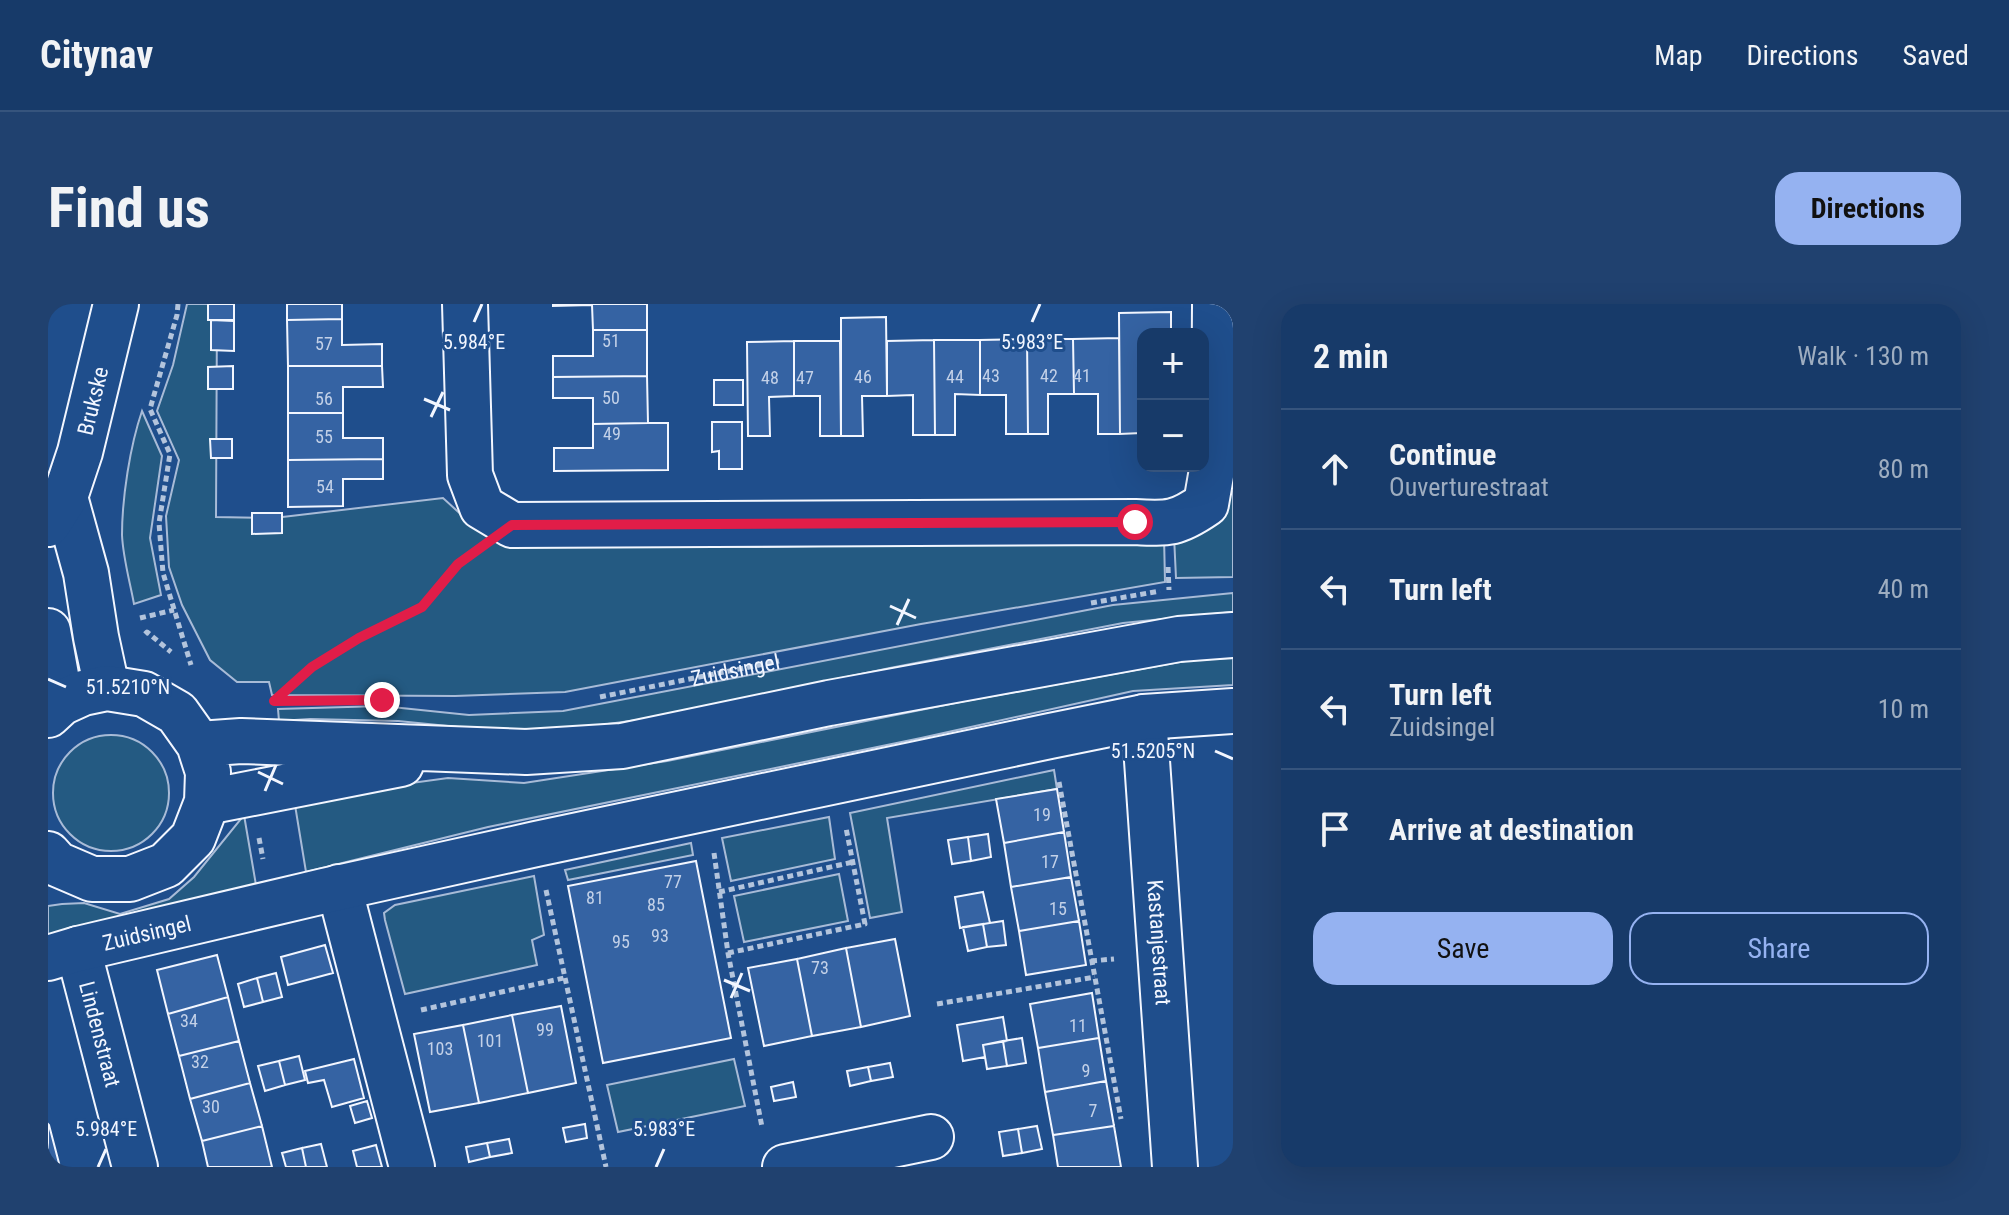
<!DOCTYPE html>
<meta charset="utf-8">
<style>
:root{--surface:#173a69;--page:#20416f;--text:#f1f3f6;--muted:#9eadc0;--line:#36547d;--accent:#95b2f1}
body{margin:0;font-family:"Roboto Condensed",sans-serif;background:var(--page);color:var(--text)}
.controls{position:absolute;right:24px;top:24px;display:grid;overflow:hidden;border-radius:16px;box-shadow:0 8px 32px #0002}
.controls button{width:72px;height:72px;display:grid;place-items:center;padding:0;border:0;border-bottom:2px solid var(--line);background:var(--surface);color:var(--text);font:40px sans-serif}
.stop{position:absolute;width:24px;height:24px;margin:-18px;border:6px solid #e11d48;border-radius:50%;background:#fff}
.stop.end{background:#e11d48;border-color:#fff;box-shadow:0 2px 8px #0008}
.list{margin:0;padding:0;list-style:none}
h2{display:flex;justify-content:space-between;align-items:center;height:104px;margin:0;padding:0 32px;font-size:34px}
h2 small{font-size:26px;font-weight:400;color:var(--muted)}
.list li{display:grid;grid-template-columns:52px 1fr auto;gap:24px;align-items:center;box-sizing:border-box;height:120px;padding:0 32px;border-top:2px solid var(--line)}
.list b{display:block;font-size:30px;white-space:nowrap}
.list p{margin:0;font-size:26px;white-space:nowrap;color:var(--muted)}
.list em{font-size:26px;font-style:normal;color:var(--muted)}
.actions{display:flex;gap:16px;padding:24px 32px}
.actions a{flex:1;padding:18px 0;border:2px solid var(--accent);border-radius:24px;text-align:center;font-size:28px;color:var(--accent)}
.actions .main{background:var(--accent);color:#111}
.icon{flex:none;width:44px;height:44px;fill:none;stroke:currentColor;stroke-width:2;stroke-linecap:round;stroke-linejoin:round}
.map{position:relative;flex:none;width:1185px;height:863px;overflow:hidden;border-radius:24px}
header{display:flex;align-items:center;gap:48px;box-sizing:border-box;height:112px;padding:0 40px;background:var(--surface);border-bottom:2px solid var(--line)}
header strong{font-size:38px}
nav{display:flex;gap:44px;margin-inline-start:auto;font-size:28px}
.intro{display:flex;align-items:center;justify-content:space-between;box-sizing:border-box;height:192px;padding:0 48px}
h1{margin:0;font-size:56px}
.button{padding:20px 36px;border-radius:24px;background:var(--accent);color:#111;font-size:28px;font-weight:700}
main{display:flex;gap:48px;padding:0 48px}
aside{flex:1;background:var(--surface);border-radius:24px;box-shadow:0 8px 32px #0002}
.map>svg:first-child{display:block}
</style>
<header>
<strong>Citynav</strong>
<nav><a>Map</a><a>Directions</a><a>Saved</a></nav>
</header>
<div class="intro"><h1>Find us</h1><a class="button">Directions</a></div>
<main>
<div class="map">
<svg width="1185" height="863" viewBox="0 0 1185 863">
<rect width="100%" height="100%" fill="#1f4e8c"/>
<path fill="#245a82" stroke="#a8bbd7" stroke-width="2" d="M 139,0 L 169,0 L 168,213 L 226,214 L 395,194 L 430,226 L 453,236 L 708,243 L 892,240 L 1116,232 L 1117,278 L 873,320 L 517,388 L 407,392 L 224,391 L 221,378 L 189,378 L 162,356 L 134,301 L 121,263 L 118,212 L 131,156 L 109,107 L 125,61 Z
M 94,107 L 114,152 L 102,234 L 113,291 L 86,300 C 82,278 75,254 74,231 C 74,194 82,142 94,107 Z
M 1185,187 L 1185,273 L 1128,274 L 1126,232 L 1169,207 Z
M 1185,289 L 1185,308 L 1075,319 L 842,364 L 597,415 L 515,426 L 430,425 L 350,417 L 262,415 L 231,417 L 230,405 L 334,402 L 421,411 L 515,407 L 1065,301 Z
M 1185,354 L 1185,381 L 1085,387 L 873,434 L 440,523 L 258,568 L 246,495 L 400,474 L 476,479 L 619,457 L 917,397 L 1143,356 Z
M5 489a58 58 0 1 1 116 0a58 58 0 1 1-116 0Z
M 1006,466 L 1009,485 L 839,514 L 854,608 L 822,614 L 802,509 Z
M 196,511 L 208,581 L 0,644 L 0,602 L 14,600 L 36,599 L 72,610 L 121,595 L 146,573 Z
M 781,513 L 787,555 L 683,577 L 674,534 Z
M 643,539 L 645,551 L 520,576 L 517,566 Z
M 791,570 L 800,617 L 696,638 L 686,592 Z
M 486,572 L 496,631 L 484,636 L 489,661 L 357,690 L 337,616 L 336,609 L 347,601 Z
M 686,755 L 697,802 L 570,828 L 559,781 Z"/>
<path fill="#3563a3" stroke="#f2f6ff" stroke-width="2" d="M 160,0 L 186,0 L 186,16 L 160,16 Z
M 239,0 L 294,0 L 294,15 L 239,16 Z
M 505,0 L 599,0 L 599,26 L 545,26 L 544,1 L 505,2 Z
M 1123,8 L 1123,30 L 1095,30 L 1095,89 L 1092,89 L 1093,129 L 1072,130 L 1071,9 Z
M 838,13 L 839,92 L 814,92 L 815,132 L 793,132 L 793,14 Z
M 294,15 L 294,41 L 334,40 L 334,62 L 240,62 L 239,16 Z
M 163,16 L 186,17 L 186,47 L 163,46 Z
M 545,26 L 599,26 L 599,72 L 505,73 L 505,52 L 545,52 Z
M 1071,34 L 1072,130 L 1050,130 L 1050,90 L 1026,90 L 1025,35 Z
M 979,35 L 980,130 L 958,130 L 958,91 L 932,91 L 932,36 Z
M 979,35 L 1025,35 L 1026,90 L 1000,90 L 1000,130 L 980,130 Z
M 886,36 L 887,131 L 865,131 L 865,91 L 839,92 L 839,37 Z
M 886,36 L 932,36 L 932,91 L 907,90 L 907,131 L 887,131 Z
M 746,37 L 792,37 L 793,132 L 772,132 L 772,92 L 746,92 Z
M 746,37 L 746,92 L 721,93 L 722,132 L 700,132 L 699,38 Z
M 185,62 L 185,85 L 160,85 L 160,63 Z
M 240,62 L 334,62 L 335,83 L 295,83 L 295,109 L 240,109 Z
M 599,72 L 600,119 L 545,120 L 545,94 L 505,94 L 505,73 Z
M 666,76 L 695,76 L 695,101 L 666,101 Z
M 240,109 L 295,109 L 295,134 L 335,134 L 335,155 L 240,156 Z
M 664,118 L 694,118 L 694,165 L 671,165 L 671,147 L 664,148 Z
M 600,119 L 620,119 L 620,166 L 506,167 L 506,144 L 545,144 L 545,120 Z
M 162,135 L 184,135 L 184,154 L 163,154 Z
M 335,155 L 335,175 L 295,175 L 295,202 L 240,203 L 240,156 Z
M 204,209 L 234,209 L 234,229 L 204,230 Z
M 1009,485 L 1016,528 L 956,539 L 948,495 Z
M 1016,528 L 1023,573 L 963,583 L 956,539 Z
M 940,530 L 943,553 L 923,557 L 920,533 Z
M 920,533 L 923,557 L 904,560 L 900,536 Z
M 648,557 L 683,734 L 555,759 L 520,582 Z
M 1023,573 L 1031,617 L 971,627 L 963,583 Z
M 935,588 L 942,619 L 912,624 L 907,593 Z
M 955,617 L 958,641 L 939,643 L 935,620 Z
M 1031,617 L 1038,661 L 978,671 L 971,627 Z
M 935,620 L 939,643 L 920,647 L 915,623 Z
M 847,635 L 862,712 L 813,723 L 798,644 Z
M 277,641 L 285,669 L 240,681 L 233,653 Z
M 798,644 L 813,723 L 764,732 L 749,655 Z
M 169,651 L 180,693 L 120,710 L 109,666 Z
M 749,655 L 764,732 L 716,742 L 700,664 Z
M 228,669 L 234,693 L 215,698 L 209,674 Z
M 209,674 L 215,698 L 196,703 L 190,680 Z
M 1044,689 L 1051,734 L 990,744 L 982,700 Z
M 180,693 L 191,737 L 131,752 L 120,710 Z
M 513,702 L 528,779 L 480,789 L 464,711 Z
M 464,711 L 480,789 L 431,799 L 415,721 Z
M 955,713 L 959,737 L 935,741 L 937,753 L 915,757 L 909,721 Z
M 415,721 L 431,799 L 382,808 L 366,730 Z
M 974,734 L 978,759 L 959,762 L 955,737 Z
M 1051,734 L 1058,777 L 997,788 L 990,744 Z
M 191,737 L 202,779 L 142,795 L 131,752 Z
M 955,737 L 959,762 L 939,765 L 935,741 Z
M 251,752 L 257,776 L 237,781 L 231,757 Z
M 306,755 L 316,794 L 284,803 L 276,776 L 260,779 L 257,767 Z
M 231,757 L 237,781 L 217,787 L 210,762 Z
M 842,759 L 845,773 L 823,777 L 820,763 Z
M 820,763 L 823,777 L 802,782 L 799,767 Z
M 1058,777 L 1066,822 L 1005,831 L 997,788 Z
M 745,778 L 748,793 L 726,797 L 723,783 Z
M 202,779 L 214,822 L 154,837 L 142,795 Z
M 319,797 L 324,814 L 307,819 L 302,802 Z
M 0,820 L 1,821 L 12,863 L 0,863 Z
M 537,820 L 539,834 L 518,838 L 515,824 Z
M 214,822 L 224,863 L 160,863 L 154,837 Z
M 989,822 L 994,845 L 974,849 L 970,825 Z
M 1066,822 L 1073,863 L 1010,863 L 1005,831 Z
M 970,825 L 974,849 L 955,852 L 951,828 Z
M 461,835 L 464,849 L 442,853 L 439,839 Z
M 439,839 L 442,853 L 421,858 L 418,843 Z
M 273,840 L 279,863 L 258,863 L 254,844 Z
M 328,841 L 334,863 L 309,863 L 305,847 Z
M 254,844 L 258,863 L 238,863 L 234,849 Z"/>
<g fill="none" stroke-linecap="round" stroke-linejoin="round">
<g stroke="#f2f6ff" stroke-width="48">
<g id="minor">
<path d="M 417,0 L 422,171 L 434,203 L 464,221 L 1087,218 C 1121,220 1129,220 1158,200 L 1166,154 L 1167,0"/>
<path d="M 17,193 L 38,269 L 48,333 L 59,384"/>
<path id="s2" d="M 0,220 L 17,193 L 32,148 L 68,0"/>
<path d="M 0,327 L 13,399"/>
<path id="s3" d="M 1096,413 L 1127,863"/>
<path d="M 291,583 L 364,863"/>
<path id="s4" d="M 30,645 L 87,863"/>
<path id="s5" d="M 0,654 L 30,645 L 276,587 L 488,540 L 1002,432 L 1096,413 L 1185,407"/>
<path d="M 737,863 L 883,833"/>
</g>
</g>
<g stroke="#f2f6ff" stroke-width="48">
<path id="major" d="M 0,411 L 13,399 L 35,389 L 59,384 L 96,390 L 129,409 L 151,440 L 160,468 L 159,498 L 145,534 L 118,561 L 82,575 L 44,575 L 9,560 L 0,550
M 151,440 L 193,437 L 478,448 L 574,442 L 781,399 L 1131,335 L 1185,331
M 159,498 L 353,460"/>
</g>
<g stroke="#b3c4dc" stroke-width="5" stroke-dasharray="6 4" stroke-linecap="butt">
<path d="M 130,0 L 129,11 L 102,105 L 122,150 L 111,219 L 115,269 L 143,361"/>
<path d="M 1120,263 L 1121,286"/>
<path d="M 1043,299 L 1112,287"/>
<path d="M 92,314 L 126,306"/>
<path d="M 97,330 L 99,328 L 123,348"/>
<path d="M 232,391 L 264,363 L 311,334 L 374,303 L 410,260 L 424,250"/>
<path id="s1" d="M 552,393 L 731,357"/>
<path d="M 1011,478 L 1073,815"/>
<path d="M 211,534 L 215,555"/>
<path d="M 666,549 L 680,649 L 714,823"/>
<path d="M 498,586 L 558,863"/>
<path d="M 671,588 L 805,558"/>
<path d="M 680,649 L 817,620 L 798,524"/>
<path d="M 1043,657 L 1066,655"/>
<path d="M 889,700 L 1047,673"/>
<path d="M 373,706 L 516,674"/>
</g>
<use href="#minor" stroke="#1f4e8c" stroke-width="44"/>
<use href="#major" stroke="#1f4e8c" stroke-width="44"/>
</g>
<g fill="none" stroke-linecap="round" stroke-linejoin="round">
<path stroke="#e11d48" stroke-width="10" d="M 334,396 L 226,397 L 264,363 L 311,334 L 374,303 L 410,260 L 464,221 L 1087,218"/>
</g>
<path fill="none" stroke="#f2f6ff" stroke-width="3" d="M 426,18 L 434,0M 984,18 L 992,0M 376,95 L 402,106M 383,113 L 395,88M 842,302 L 868,314M 849,321 L 861,295M 0,375 L 18,383M 1167,447 L 1185,455M 210,468 L 235,480M 217,487 L 228,461M 676,676 L 702,687M 683,694 L 694,669M 50,863 L 58,845M 608,863 L 616,845"/>
<g text-anchor="middle" stroke-width="6" stroke-linejoin="round" paint-order="stroke">
<g font-size="18" fill="#c3d1e8">
<text x="563" y="43">51</text>
<text x="276" y="46">57</text>
<text x="943" y="78">43</text>
<text x="1001" y="78">42</text>
<text x="1034" y="78">41</text>
<text x="815" y="79">46</text>
<text x="907" y="79">44</text>
<text x="722" y="80">48</text>
<text x="757" y="80">47</text>
<text x="563" y="100">50</text>
<text x="276" y="101">56</text>
<text x="564" y="136">49</text>
<text x="276" y="139">55</text>
<text x="277" y="189">54</text>
<text x="994" y="517">19</text>
<text x="1002" y="564">17</text>
<text x="625" y="584">77</text>
<text x="547" y="600">81</text>
<text x="608" y="607">85</text>
<text x="1010" y="611">15</text>
<text x="612" y="638">93</text>
<text x="573" y="644">95</text>
<text x="772" y="670">73</text>
<text x="141" y="723">34</text>
<text x="1030" y="728">11</text>
<text x="497" y="732">99</text>
<text x="442" y="743">101</text>
<text x="392" y="751">103</text>
<text x="152" y="764">32</text>
<text x="1038" y="773">9</text>
<text x="163" y="809">30</text>
<text x="1045" y="813">7</text>
</g>
<g font-size="22" fill="#f2f6ff" stroke="#1f4e8c">
<text dy="8" stroke="none"><textPath href="#s2" startOffset="132">Brukske</textPath></text>
<text dy="8" stroke="none"><textPath href="#s1" startOffset="138">Zuidsingel</textPath></text>
<text dy="8" stroke="none"><textPath href="#s5" startOffset="102">Zuidsingel</textPath></text>
<text dy="8" stroke="none"><textPath href="#s3" startOffset="226">Kastanjestraat</textPath></text>
<text dy="8" stroke="none"><textPath href="#s4" startOffset="88">Lindenstraat</textPath></text>
</g>
</g>
<g font-size="20" text-anchor="middle" fill="#f2f6ff" stroke="#1f4e8c" stroke-width="6" stroke-linejoin="round" paint-order="stroke">
<text x="426" y="45">5.984°E</text>
<text x="984" y="45">5.983°E</text>
<text x="80" y="390">51.5210°N</text>
<text x="1105" y="454">51.5205°N</text>
<text x="58" y="832">5.984°E</text>
<text x="616" y="832">5.983°E</text>
</g>
</svg>
<div class="controls">
<button>+</button>
<button>−</button>
</div>
<div class="stop" style="left:1087px;top:218px"></div>
<div class="stop end" style="left:334px;top:396px"></div>
</div>
<aside>
<h2>2 min<small>Walk · 130 m</small></h2>
<ul class="list">
<li><svg class="icon" aria-label="ahead" viewBox="0 0 24 24"><path d="M12 20V5M6 11l6-6 6 6"/></svg><div><b>Continue</b><p>Ouverturestraat</p></div><em>80 m</em></li>
<li><svg class="icon" aria-label="left" viewBox="0 0 24 24"><path d="M17 20v-9H6M10 6l-5 5 5 5"/></svg><div><b>Turn left</b></div><em>40 m</em></li>
<li><svg class="icon" aria-label="left" viewBox="0 0 24 24"><path d="M17 20v-9H6M10 6l-5 5 5 5"/></svg><div><b>Turn left</b><p>Zuidsingel</p></div><em>10 m</em></li>
<li><svg class="icon" aria-label="arrive" viewBox="0 0 24 24"><path d="M6 21V4h12l-3 4 3 4H6"/></svg><div><b>Arrive at destination</b></div></li>
</ul>
<div class="actions"><a class="main">Save</a><a>Share</a></div>
</aside>
</main>
